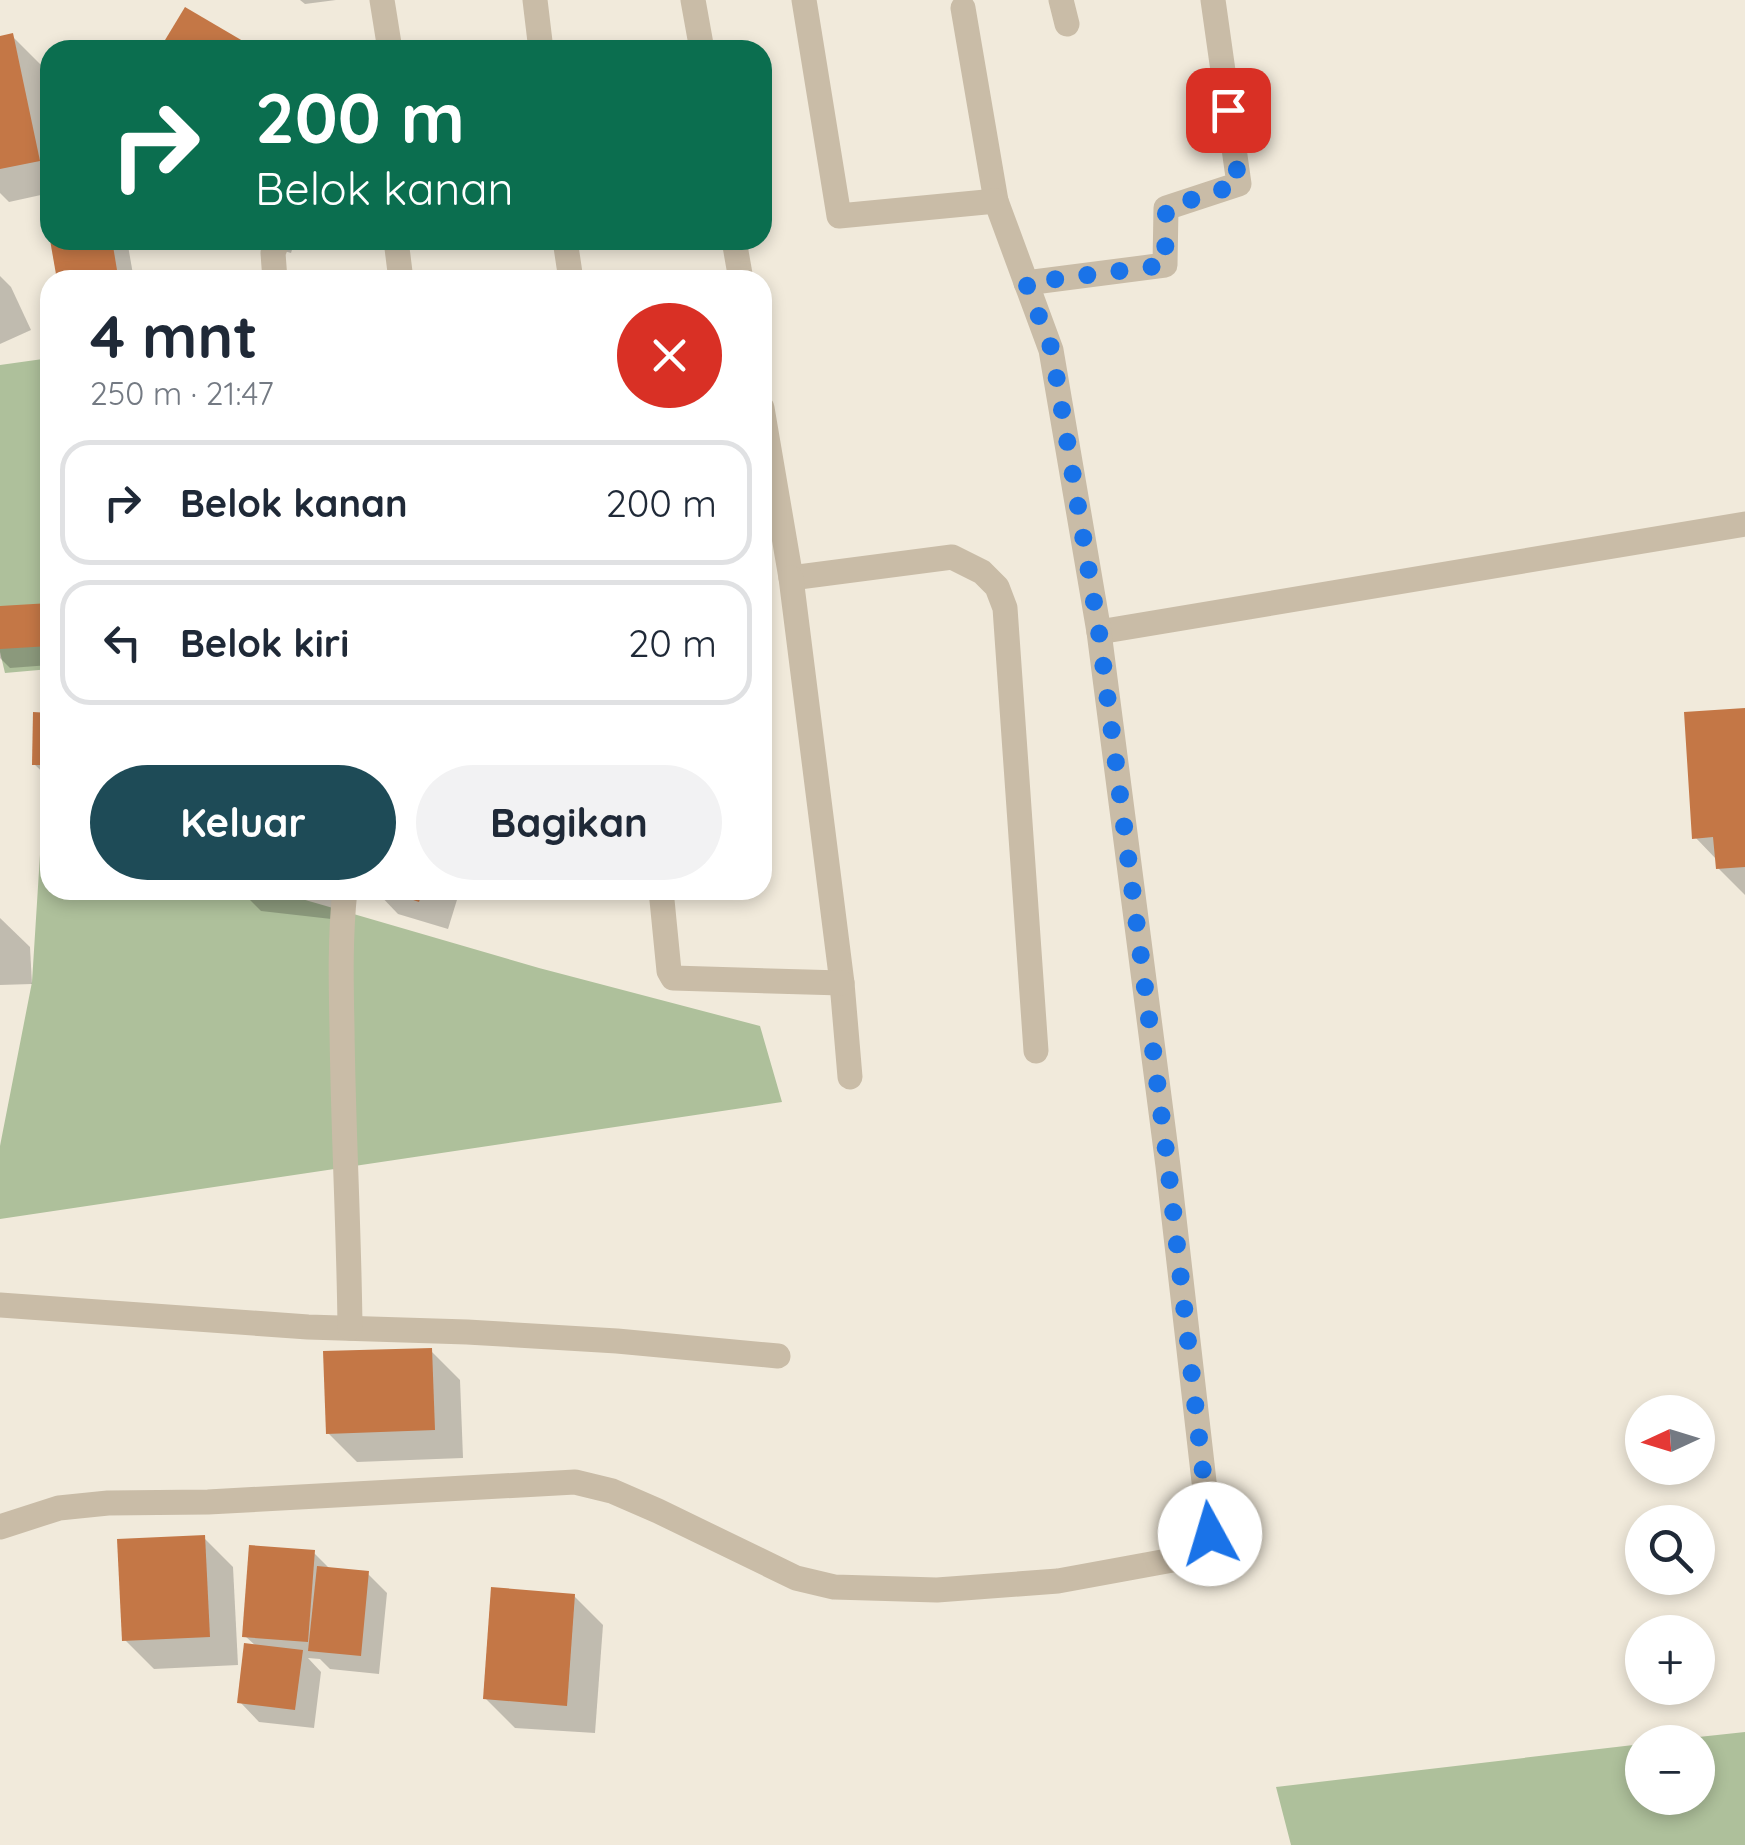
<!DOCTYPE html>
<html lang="id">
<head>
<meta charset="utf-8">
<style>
	body { margin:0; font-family:Quicksand,sans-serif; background:#f2f2f3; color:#1f2937; height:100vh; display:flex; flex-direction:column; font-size:38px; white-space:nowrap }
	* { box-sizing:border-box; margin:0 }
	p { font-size:32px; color:#747a83 }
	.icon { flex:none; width:55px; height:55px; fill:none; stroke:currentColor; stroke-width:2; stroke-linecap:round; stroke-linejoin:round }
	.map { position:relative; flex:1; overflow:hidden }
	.details { position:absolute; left:40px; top:270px; width:732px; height:630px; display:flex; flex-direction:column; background:#fff; border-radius:30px; box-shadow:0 5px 15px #0003 }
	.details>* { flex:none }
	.banner { position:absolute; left:40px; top:40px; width:732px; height:210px; border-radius:30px; box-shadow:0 5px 15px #0003; background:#0b6e4f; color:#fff; overflow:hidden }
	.needle { width:65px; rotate:266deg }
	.controls { position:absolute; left:1625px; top:1395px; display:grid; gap:20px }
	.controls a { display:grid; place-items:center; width:90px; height:90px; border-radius:50%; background:#fff; box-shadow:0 5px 15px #0003; font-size:50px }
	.pin { position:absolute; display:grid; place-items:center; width:85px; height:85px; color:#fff; margin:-42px; border-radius:20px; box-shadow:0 5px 15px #0006 }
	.me { position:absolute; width:110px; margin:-55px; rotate:354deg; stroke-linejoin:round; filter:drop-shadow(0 0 8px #0008) }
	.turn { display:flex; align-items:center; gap:35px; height:210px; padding:0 50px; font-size:45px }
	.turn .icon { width:130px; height:130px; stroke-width:2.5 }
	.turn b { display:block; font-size:70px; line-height:85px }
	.round { display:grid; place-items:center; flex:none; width:105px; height:105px; border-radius:52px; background:#f2f2f3 }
	.overview { display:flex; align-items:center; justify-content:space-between; height:170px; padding:0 50px }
	h1 { font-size:60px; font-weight:700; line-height:75px }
	.action { display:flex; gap:20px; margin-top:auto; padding:20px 50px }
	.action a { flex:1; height:115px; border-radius:60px; background:#1e4b57; color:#fff; font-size:40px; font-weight:700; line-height:115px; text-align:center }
	.action a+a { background:#f2f2f3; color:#1f2937 }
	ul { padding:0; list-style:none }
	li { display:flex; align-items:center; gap:30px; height:125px; margin:0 20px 15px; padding:0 30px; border:5px solid #e0e1e3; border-radius:30px }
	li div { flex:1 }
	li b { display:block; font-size:38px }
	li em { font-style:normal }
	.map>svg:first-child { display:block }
	.green { fill:#aec09b }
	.shadow { fill:#0003 }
	.building { fill:#c47746 }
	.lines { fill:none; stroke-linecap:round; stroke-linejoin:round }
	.service { stroke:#c9bca7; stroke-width:25 }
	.minor { stroke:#c9bca7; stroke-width:25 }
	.route { stroke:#1a73e8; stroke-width:18; stroke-dasharray:0 32.4 }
</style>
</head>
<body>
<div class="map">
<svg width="1745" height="1845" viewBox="0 0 1745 1845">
	<rect width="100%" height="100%" fill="#f1eadb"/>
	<!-- green -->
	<g class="green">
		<polygon points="50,358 50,669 5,673 0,652 0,365"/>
		<polygon points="42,823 50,826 50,890 271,890 539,968 760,1026 782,1102 0,1219 0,1146 32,982"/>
		<polygon points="1745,1732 1745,1845 1291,1845 1276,1787 1642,1744 1642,1798 1698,1798 1698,1742 1652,1742"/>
	</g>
	<!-- shadow -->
	<g class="shadow">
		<polygon points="300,0 336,0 305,4"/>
		<polygon points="12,36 41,65 50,108 50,193 9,202 0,193 0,39"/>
		<polygon points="52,240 127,240 134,280 60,280"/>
		<polygon points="245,240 295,240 291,253"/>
		<polygon points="0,276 11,287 31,330 0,344"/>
		<polygon points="50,606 50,665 10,668 0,658 0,609"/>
		<polygon points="1745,710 1745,895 1718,868 1717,860 1695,837"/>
		<polygon points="50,715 50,779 34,764"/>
		<polygon points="240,890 352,890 349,921 261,911"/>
		<polygon points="375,890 460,890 448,929 398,914"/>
		<polygon points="469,890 502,890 499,900"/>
		<polygon points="0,918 30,947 32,984 0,985"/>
		<polygon points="431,1351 460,1380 463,1458 357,1462 328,1433"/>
		<polygon points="204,1538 233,1567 238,1665 154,1669 125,1640"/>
		<polygon points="314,1553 331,1570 368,1574 387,1593 379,1674 330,1669 320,1659 308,1658 321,1672 314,1728 259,1722 240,1702 257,1647 245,1636"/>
		<polygon points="574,1596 603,1625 595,1733 515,1728 486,1699"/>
	</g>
	<!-- building -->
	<g class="building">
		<polygon points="185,7 248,44 245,50 159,50"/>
		<polygon points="13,33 40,161 0,169 0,36"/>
		<polygon points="384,43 384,50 310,50 310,47"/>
		<polygon points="50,240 112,240 117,270 57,280"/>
		<polygon points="217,270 218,280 169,280 169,278"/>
		<polygon points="50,603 50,646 0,649 0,606"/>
		<polygon points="1745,708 1745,867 1716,869 1713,837 1692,839 1684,712"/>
		<polygon points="33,712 50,713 50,765 32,765"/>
		<polygon points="384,890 423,890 419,902"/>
		<polygon points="432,1348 435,1430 326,1434 323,1351"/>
		<polygon points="205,1535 210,1637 122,1641 117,1539"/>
		<polygon points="249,1545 315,1550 308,1642 242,1637"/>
		<polygon points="317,1566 369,1571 361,1656 308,1651"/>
		<polygon points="491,1587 575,1594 567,1706 483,1699"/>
		<polygon points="244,1643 303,1650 295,1710 237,1703"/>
	</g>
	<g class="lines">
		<!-- service -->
		<polyline class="service" points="0,1305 308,1327 467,1332 617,1341 778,1356"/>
		<!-- minor -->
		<g class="minor">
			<polyline points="382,0 390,50"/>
			<polyline points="535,0 541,50"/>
			<polyline points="693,0 702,50"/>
			<polyline points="1061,0 1067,24"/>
			<polyline points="963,8 996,201"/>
			<polyline points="396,240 401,280"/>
			<polyline points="565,240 571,280"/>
			<polyline points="734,240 741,280"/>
			<polyline points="275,280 273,253 278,240"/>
			<polyline points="1026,283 1165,265 1166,208 1239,184 1213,0"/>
			<polyline points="762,408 791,578 952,557 982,572 997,587 1005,608 1036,1051"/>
			<polyline points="791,578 842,983 850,1077"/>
			<polyline points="1099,632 1745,524"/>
			<path d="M345,890C340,936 341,982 342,1028C343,1128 349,1228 350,1328"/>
			<polyline points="661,890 669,971 673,978 842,983"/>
			<polyline points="0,1527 59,1508 108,1503 208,1502 575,1482 612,1491 658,1511 796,1578 834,1587 937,1590 1058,1581 1200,1555 1207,1547 1210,1534 1168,1166 1099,632 1051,350 996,201 839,216 804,0"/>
		</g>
	</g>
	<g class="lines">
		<!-- route -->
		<polyline class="route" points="1210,1534 1168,1166 1099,632 1052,350 1026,283 1165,265 1166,208 1239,184 1228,110"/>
	</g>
</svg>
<div class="controls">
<a><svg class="needle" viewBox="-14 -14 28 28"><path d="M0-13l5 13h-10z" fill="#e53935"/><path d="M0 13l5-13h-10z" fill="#747a83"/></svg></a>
<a><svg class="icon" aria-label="search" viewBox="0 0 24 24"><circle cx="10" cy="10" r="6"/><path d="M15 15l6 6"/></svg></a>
<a>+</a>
<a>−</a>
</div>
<div class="pin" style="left:1228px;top:110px;background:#d93025"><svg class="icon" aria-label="arrive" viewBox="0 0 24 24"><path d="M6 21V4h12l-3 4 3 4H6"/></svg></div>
<svg class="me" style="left:1210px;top:1534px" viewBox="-20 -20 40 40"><circle r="19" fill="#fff"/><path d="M0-13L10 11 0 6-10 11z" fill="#1a73e8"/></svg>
<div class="banner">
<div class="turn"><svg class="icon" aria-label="right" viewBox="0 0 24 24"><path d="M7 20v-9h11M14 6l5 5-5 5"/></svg><div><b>200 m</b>Belok kanan</div></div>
</div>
<section class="details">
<div class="overview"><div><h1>4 mnt</h1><p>250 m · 21:47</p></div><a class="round" style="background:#d93025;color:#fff"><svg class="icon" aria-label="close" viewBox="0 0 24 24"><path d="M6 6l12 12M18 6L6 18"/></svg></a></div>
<ul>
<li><svg class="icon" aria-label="right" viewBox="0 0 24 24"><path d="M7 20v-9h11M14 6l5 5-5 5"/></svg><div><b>Belok kanan</b></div><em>200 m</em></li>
<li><svg class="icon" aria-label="left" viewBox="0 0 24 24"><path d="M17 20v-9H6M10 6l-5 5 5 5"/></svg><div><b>Belok kiri</b></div><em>20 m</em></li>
</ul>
<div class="action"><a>Keluar</a><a>Bagikan</a></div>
</section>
</div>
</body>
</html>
